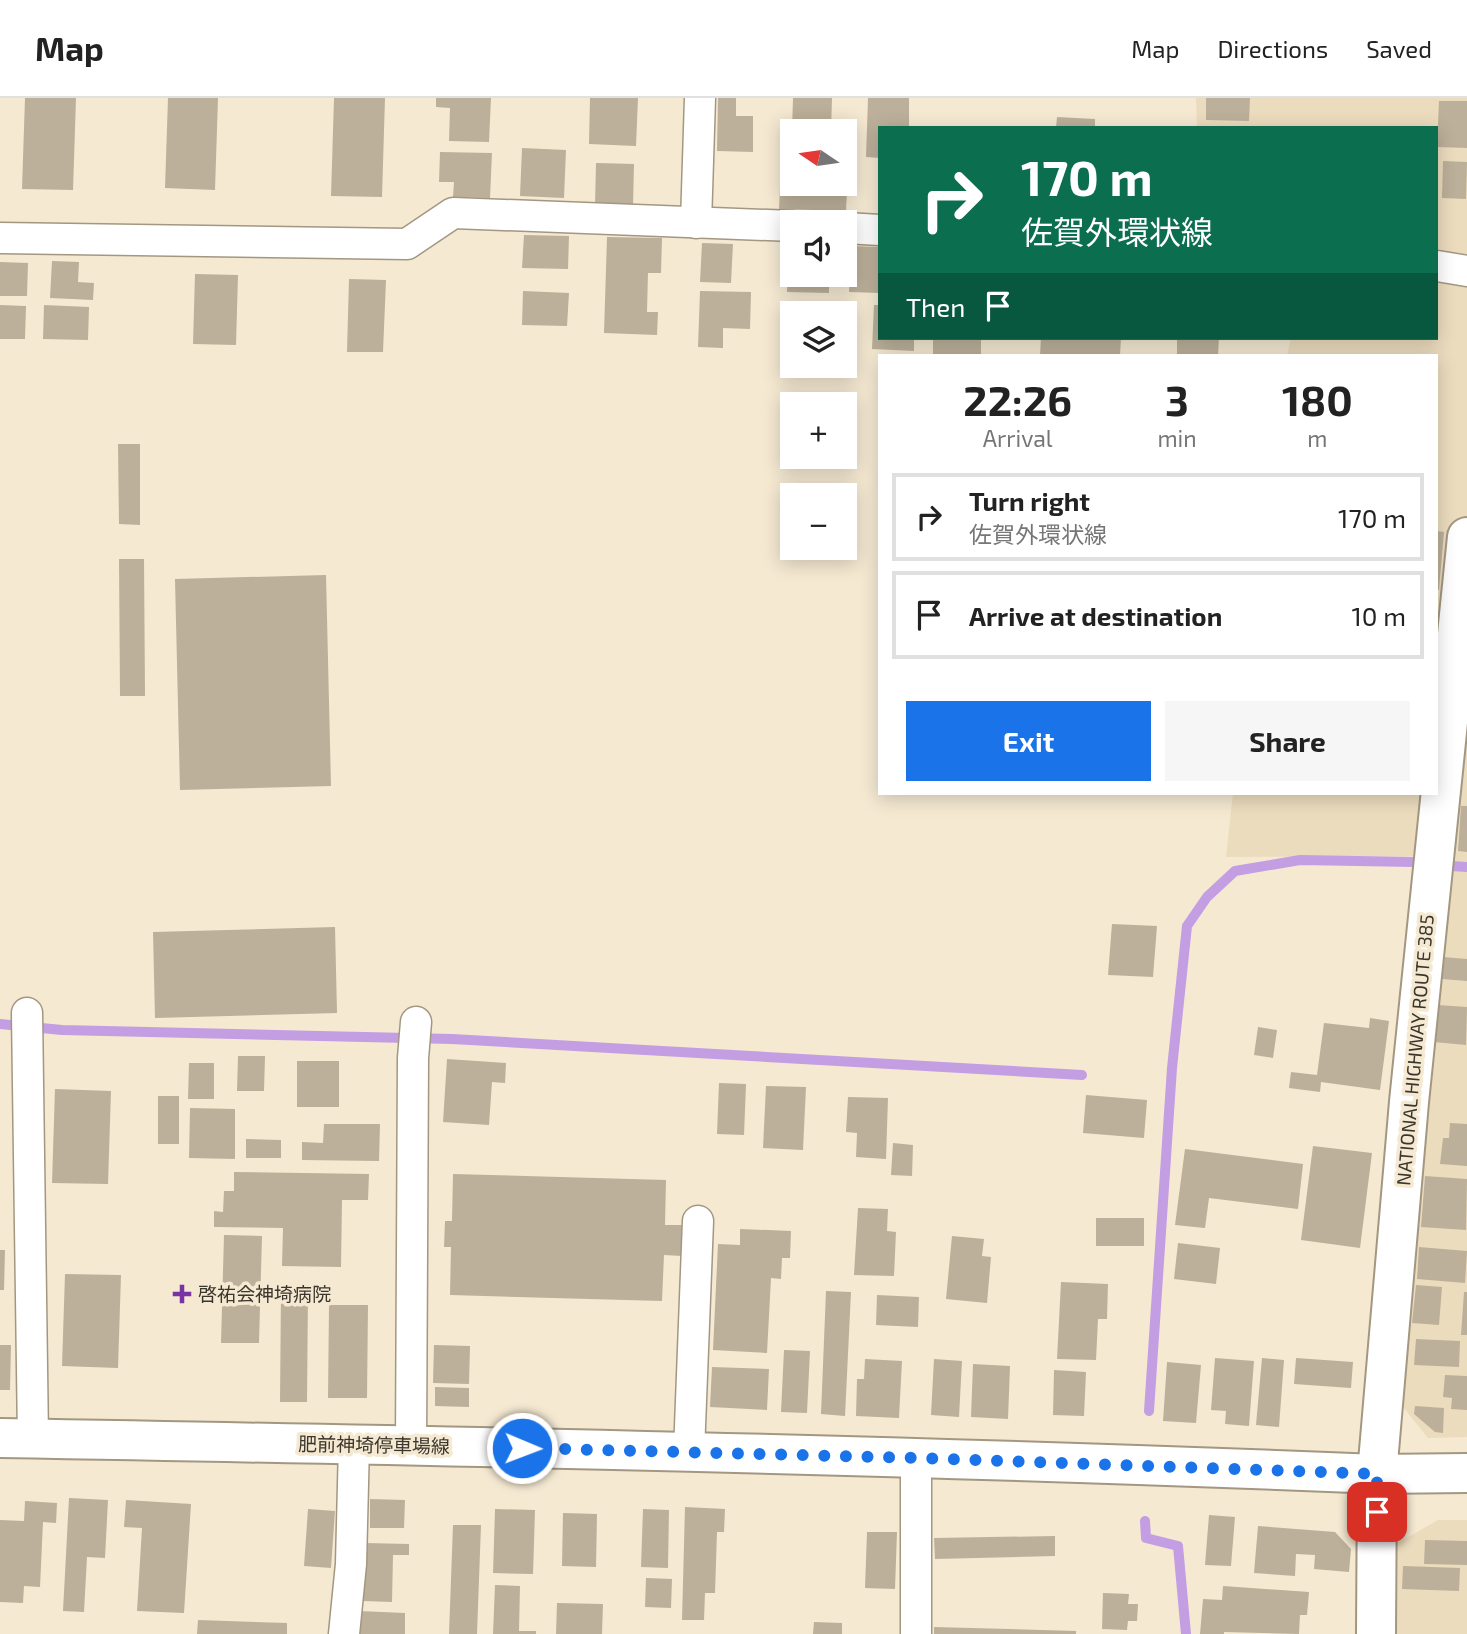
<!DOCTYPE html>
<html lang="en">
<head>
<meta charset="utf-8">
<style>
	body { margin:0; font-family:"Exo 2","Noto Sans JP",sans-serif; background:#f6f6f6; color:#222; height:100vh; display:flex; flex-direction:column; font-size:26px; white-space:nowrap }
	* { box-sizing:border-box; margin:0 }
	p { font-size:23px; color:#767676 }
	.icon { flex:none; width:38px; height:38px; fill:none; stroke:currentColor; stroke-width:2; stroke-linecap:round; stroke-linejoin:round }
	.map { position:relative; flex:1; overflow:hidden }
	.details { position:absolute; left:878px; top:256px; width:560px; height:441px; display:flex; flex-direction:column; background:#fff; border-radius:0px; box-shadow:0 4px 18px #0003 }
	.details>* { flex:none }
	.top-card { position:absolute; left:878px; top:28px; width:560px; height:214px; border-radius:0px; box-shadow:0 4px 18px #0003; background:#0b6e4f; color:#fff; overflow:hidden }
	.needle { width:46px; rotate:283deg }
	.controls { position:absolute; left:780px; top:21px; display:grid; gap:14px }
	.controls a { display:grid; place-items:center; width:77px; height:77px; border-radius:0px; background:#fff; box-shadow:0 4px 18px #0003; font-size:35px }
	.pin { position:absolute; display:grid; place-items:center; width:60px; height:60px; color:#fff; margin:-30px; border-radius:14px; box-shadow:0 4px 10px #0006 }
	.me { position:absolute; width:77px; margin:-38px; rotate:91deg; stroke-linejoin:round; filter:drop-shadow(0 0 5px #0008) }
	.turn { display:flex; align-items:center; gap:24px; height:147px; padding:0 28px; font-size:32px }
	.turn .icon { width:91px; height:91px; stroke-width:2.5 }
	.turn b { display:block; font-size:49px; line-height:60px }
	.then { display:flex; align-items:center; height:66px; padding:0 28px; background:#0003; gap:14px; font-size:26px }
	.eta { display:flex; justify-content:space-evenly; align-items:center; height:119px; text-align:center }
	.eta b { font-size:42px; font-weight:700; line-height:49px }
	.button { display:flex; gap:14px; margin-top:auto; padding:14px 28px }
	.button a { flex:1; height:80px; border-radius:0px; background:#1a73e8; color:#fff; font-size:28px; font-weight:700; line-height:80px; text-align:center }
	.button a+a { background:#f6f6f6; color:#222 }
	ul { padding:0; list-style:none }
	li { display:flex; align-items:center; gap:21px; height:88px; margin:0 14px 10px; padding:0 14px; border:4px solid #e0e0e0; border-radius:0px }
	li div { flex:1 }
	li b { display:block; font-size:26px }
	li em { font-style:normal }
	header { display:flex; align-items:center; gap:42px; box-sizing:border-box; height:98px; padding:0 35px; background:#fff; border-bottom:2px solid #e0e0e0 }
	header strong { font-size:33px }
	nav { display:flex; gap:38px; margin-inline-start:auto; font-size:24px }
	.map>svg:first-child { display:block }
	.built { fill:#ecdcbe }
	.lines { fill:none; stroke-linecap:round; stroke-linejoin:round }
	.stream { stroke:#c39ee2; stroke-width:10 }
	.building { fill:#bcb09a }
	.minor-casing { stroke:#a39782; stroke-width:33 }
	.secondary-casing { stroke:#a39782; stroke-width:42 }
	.primary-casing { stroke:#a39782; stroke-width:42 }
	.trunk-casing { stroke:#a39782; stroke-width:42 }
	.minor { stroke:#fff; stroke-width:30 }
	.secondary { stroke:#fff; stroke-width:38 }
	.primary { stroke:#fff; stroke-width:38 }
	.trunk { stroke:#fff; stroke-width:38 }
	.route { stroke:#1a73e8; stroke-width:12; stroke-dasharray:0 21.6 }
	.poi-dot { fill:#7933a6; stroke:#f5e9d2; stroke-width:2.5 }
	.labels { text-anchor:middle; stroke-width:7; stroke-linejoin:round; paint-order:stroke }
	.street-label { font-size:19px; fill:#3b362d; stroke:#f5e9d2 }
	.poi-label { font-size:19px; fill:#3b362d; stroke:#f5e9d2; text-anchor:start }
</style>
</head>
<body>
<header>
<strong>Map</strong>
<nav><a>Map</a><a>Directions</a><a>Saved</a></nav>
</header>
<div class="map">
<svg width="1467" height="1536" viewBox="0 0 1467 1536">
	<rect width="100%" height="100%" fill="#f5e9d2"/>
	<!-- built -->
	<g class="built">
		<polygon points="1196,0 1467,0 1467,1339 1428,1340 1403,1309 1424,1003 1448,758 1226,759 1233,695 1437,695 1437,257 1287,257 1291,240 1437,240 1437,30 1197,30"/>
		<polygon points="1438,1422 1467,1422 1467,1536 1390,1536 1391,1449"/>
	</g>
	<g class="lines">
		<!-- stream -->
		<g class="stream">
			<polyline points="1451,768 1467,769"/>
			<polyline points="0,926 62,932 452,941 1082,977"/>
			<polyline points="1149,1313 1172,970 1187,828 1207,799 1235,773 1300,762 1414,764"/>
			<polyline points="1145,1423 1146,1440 1178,1448 1186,1536"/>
		</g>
	</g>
	<!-- building -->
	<g class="building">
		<polygon points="25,0 76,0 73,92 22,91"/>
		<polygon points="168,0 218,0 215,92 165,90"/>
		<polygon points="334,0 385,0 382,99 331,98"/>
		<polygon points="436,0 491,0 489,44 449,43 450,10 436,9"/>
		<polygon points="590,0 638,0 636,48 589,46"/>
		<polygon points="718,0 736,0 736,18 753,18 753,54 717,53"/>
		<polygon points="793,0 832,0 831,33 792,33"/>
		<polygon points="868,0 909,0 909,30 880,30 880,60 866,59"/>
		<polygon points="1206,0 1250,0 1249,23 1206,22"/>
		<polygon points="1439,3 1467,3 1467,50 1437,49"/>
		<polygon points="1057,19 1095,21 1095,30 1056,30"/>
		<polygon points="522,50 566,52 564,100 520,98"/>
		<polygon points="440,54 492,55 490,100 453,99 454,84 439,84"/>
		<polygon points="1443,63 1467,64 1466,101 1442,100"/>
		<polygon points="596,65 634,66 633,108 595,107"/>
		<polygon points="781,69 793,70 793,86 845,86 845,71 848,71 846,113 779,111"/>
		<polygon points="524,137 569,138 568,171 522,170"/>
		<polygon points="607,139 662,140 661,175 648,175 647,214 658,214 657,237 604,235"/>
		<polygon points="702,145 733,146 731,185 700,184"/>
		<polygon points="788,146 793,146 793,177 829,177 829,195 787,194"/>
		<polygon points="851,148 880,149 880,195 849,194"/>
		<polygon points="52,163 79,164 78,184 94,185 93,202 50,200"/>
		<polygon points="0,164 28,165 27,198 0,198"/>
		<polygon points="195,176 238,177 236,247 193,246"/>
		<polygon points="349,181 386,182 383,254 347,254"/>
		<polygon points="523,193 569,195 567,228 522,227"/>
		<polygon points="700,193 751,194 750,231 723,230 723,250 698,249"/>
		<polygon points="0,207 26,208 25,241 0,241"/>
		<polygon points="44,207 89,209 88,242 43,241"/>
		<polygon points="874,207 880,207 880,240 914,240 914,253 872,251"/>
		<rect x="933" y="240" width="48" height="17"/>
		<polygon points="1041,240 1121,240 1120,257 1040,257"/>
		<polygon points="1177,240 1219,240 1218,257 1177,257"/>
		<polygon points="118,346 140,346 140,427 119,426"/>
		<polygon points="1437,433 1444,434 1439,492 1437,491"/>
		<polygon points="119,461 144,461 145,598 120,598"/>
		<polygon points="326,477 331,688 180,692 175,481"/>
		<polygon points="1461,708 1467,708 1467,754 1458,753"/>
		<polygon points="1112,826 1157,828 1153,879 1108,877"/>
		<polygon points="335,829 337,915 155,920 153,834"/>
		<polygon points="1443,859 1467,861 1467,883 1442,881"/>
		<polygon points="1438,907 1467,909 1466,947 1434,944"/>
		<polygon points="1370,920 1389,923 1380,992 1321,984 1320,994 1289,990 1291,974 1317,977 1324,925 1369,930"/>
		<polygon points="1258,929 1277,932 1273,960 1254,957"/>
		<polygon points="238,958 265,958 264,993 237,993"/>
		<polygon points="447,961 506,965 505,985 492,984 489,1027 443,1024"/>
		<rect x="297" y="963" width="42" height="46"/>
		<polygon points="189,965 214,965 214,1001 188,1001"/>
		<polygon points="719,985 746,986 744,1037 717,1036"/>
		<polygon points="766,988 806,989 803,1052 763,1050"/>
		<polygon points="55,991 111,993 108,1086 52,1085"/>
		<polygon points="1086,997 1147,1002 1144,1040 1083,1035"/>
		<rect x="158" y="998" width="21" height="48"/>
		<polygon points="848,999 888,1000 886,1061 856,1059 857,1035 846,1034"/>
		<polygon points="190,1010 235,1011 235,1061 189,1060"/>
		<polygon points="1450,1025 1467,1026 1467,1068 1440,1066 1443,1040 1449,1040"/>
		<polygon points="324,1026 380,1026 379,1063 302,1062 302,1044 323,1045"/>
		<polygon points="246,1041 281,1042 281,1060 246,1060"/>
		<polygon points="893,1045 913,1047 912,1078 891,1077"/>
		<polygon points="1313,1048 1372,1055 1360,1150 1301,1142"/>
		<polygon points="1185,1051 1303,1066 1298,1111 1209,1100 1205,1130 1175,1127"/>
		<polygon points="234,1074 369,1076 368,1102 342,1102 341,1169 282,1168 283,1130 214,1129 214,1113 223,1114 224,1093 234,1093"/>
		<polygon points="453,1076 666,1082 665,1127 683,1127 682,1158 664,1157 662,1203 450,1197 451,1149 444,1149 445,1123 452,1123"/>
		<polygon points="1425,1078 1467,1081 1466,1132 1421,1129"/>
		<polygon points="858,1110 888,1111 887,1133 896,1134 894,1178 854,1177"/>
		<rect x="1096" y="1120" width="48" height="28"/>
		<polygon points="740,1131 791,1133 790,1160 782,1160 781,1181 771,1180 767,1255 713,1252 718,1146 740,1147"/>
		<polygon points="224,1137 262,1138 259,1245 221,1245"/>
		<polygon points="952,1138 984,1141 982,1158 991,1159 987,1205 946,1201"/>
		<polygon points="1178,1145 1220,1150 1216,1186 1174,1181"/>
		<polygon points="1419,1149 1467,1153 1465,1185 1417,1181"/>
		<polygon points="0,1152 5,1152 4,1192 0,1192"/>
		<polygon points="65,1176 121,1177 118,1270 62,1268"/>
		<polygon points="1061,1184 1108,1186 1107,1221 1098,1221 1096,1262 1057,1261"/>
		<polygon points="1416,1187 1442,1189 1439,1227 1412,1225"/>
		<polygon points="281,1193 308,1193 307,1304 280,1304"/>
		<polygon points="826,1193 851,1194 845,1318 821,1316"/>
		<polygon points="1464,1194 1467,1194 1467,1237 1461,1237"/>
		<polygon points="877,1197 919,1199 918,1229 876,1227"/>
		<polygon points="329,1207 368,1207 367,1300 328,1300"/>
		<polygon points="1416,1241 1460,1243 1459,1269 1414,1267"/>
		<polygon points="0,1247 11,1247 10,1292 0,1292"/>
		<polygon points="434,1247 470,1248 469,1286 433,1285"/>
		<polygon points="784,1252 810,1253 807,1315 781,1314"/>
		<polygon points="1215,1260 1254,1263 1249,1328 1225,1326 1226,1313 1211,1312"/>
		<polygon points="1262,1260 1284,1262 1279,1329 1256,1327"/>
		<polygon points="1296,1260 1353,1264 1351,1290 1294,1286"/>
		<polygon points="865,1261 902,1263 899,1320 856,1318 857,1281 864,1281"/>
		<polygon points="934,1261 962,1263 959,1319 931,1317"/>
		<polygon points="1167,1264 1201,1267 1196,1325 1163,1323"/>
		<polygon points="973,1266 1010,1268 1008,1321 971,1319"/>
		<polygon points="712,1269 769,1271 767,1312 710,1309"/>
		<polygon points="1054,1272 1086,1274 1084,1318 1053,1317"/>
		<polygon points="1445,1277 1467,1278 1467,1312 1451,1311 1452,1300 1443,1299"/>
		<polygon points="435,1289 469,1290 469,1309 435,1308"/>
		<polygon points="1415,1308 1444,1310 1443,1335 1435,1334 1414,1316"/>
		<polygon points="69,1400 108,1402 105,1460 87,1459 84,1514 63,1513"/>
		<polygon points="370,1401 405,1402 404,1430 370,1430"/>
		<polygon points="126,1402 191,1406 184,1515 137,1513 142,1430 124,1429"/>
		<polygon points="25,1403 57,1405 56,1425 43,1424 40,1489 24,1488 23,1505 0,1504 0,1422 24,1423"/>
		<polygon points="685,1409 725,1411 724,1434 717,1434 715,1495 705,1495 704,1522 682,1522"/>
		<polygon points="308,1411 335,1413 331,1470 304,1468"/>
		<polygon points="495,1411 535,1412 533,1476 493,1475"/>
		<polygon points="643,1411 669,1412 668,1470 641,1469"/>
		<polygon points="563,1415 597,1416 596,1469 562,1468"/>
		<polygon points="1209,1417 1235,1419 1231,1468 1205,1467"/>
		<polygon points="453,1427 481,1427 477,1536 449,1536"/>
		<polygon points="1258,1428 1335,1434 1351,1451 1349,1474 1314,1471 1315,1457 1296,1456 1295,1478 1254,1475"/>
		<polygon points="867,1434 897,1434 895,1491 865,1490"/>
		<polygon points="1055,1438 1055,1458 935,1461 934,1440"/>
		<polygon points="1425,1442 1467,1443 1467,1467 1424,1466"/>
		<polygon points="365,1445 409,1446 409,1457 393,1457 392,1504 363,1503"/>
		<polygon points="1403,1468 1460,1470 1459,1493 1402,1491"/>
		<polygon points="646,1480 672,1481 671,1510 645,1509"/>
		<polygon points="495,1487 520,1488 519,1533 536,1533 536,1536 493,1536"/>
		<polygon points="1223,1488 1309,1494 1307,1517 1300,1517 1299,1536 1224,1534 1224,1536 1200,1536 1203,1501 1222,1502"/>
		<polygon points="1103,1495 1129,1496 1128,1506 1138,1506 1137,1523 1128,1523 1127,1532 1102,1531"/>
		<polygon points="557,1505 603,1506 602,1536 556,1536"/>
		<polygon points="359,1513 405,1515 405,1536 358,1536"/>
		<polygon points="198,1522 287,1525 287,1536 197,1536"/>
		<polygon points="814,1524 842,1525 842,1536 813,1536"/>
		<polygon points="934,1529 1076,1533 1076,1536 934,1536"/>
	</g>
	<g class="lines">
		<defs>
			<g id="minor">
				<polyline points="696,125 700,0"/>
				<polyline points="845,130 880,132"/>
				<polyline points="0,140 407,146 453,115 793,128"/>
				<polyline points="1437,168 1467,173"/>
				<polyline points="27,915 33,1341"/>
				<polyline points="411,1347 413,960 416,924"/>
				<polyline points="689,1354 698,1123"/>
				<polyline points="916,1360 916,1536"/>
				<polyline points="344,1536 351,1466 354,1346"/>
			</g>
			<path id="secondary" d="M0,1340C459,1348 918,1357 1377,1376"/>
			<polyline id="primary" points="1376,1536 1377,1376"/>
			<polyline id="trunk" points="1467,439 1409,1004 1377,1376 1467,1375"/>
		</defs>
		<!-- minor casing -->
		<use href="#minor" class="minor-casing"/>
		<!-- secondary casing -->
		<use href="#secondary" class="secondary-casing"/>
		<!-- primary casing -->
		<use href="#primary" class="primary-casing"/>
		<!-- trunk casing -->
		<use href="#trunk" class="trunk-casing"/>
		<!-- minor -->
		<use href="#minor" class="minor"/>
		<!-- secondary -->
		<use href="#secondary" class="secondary"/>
		<!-- primary -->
		<use href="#primary" class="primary"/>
		<!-- trunk -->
		<use href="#trunk" class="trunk"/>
	</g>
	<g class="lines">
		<!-- route -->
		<polyline class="route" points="522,1350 916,1360 1377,1376 1377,1414"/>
	</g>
	<!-- markers -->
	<path class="poi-dot" d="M178.5 1185.5h7v7h7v7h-7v7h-7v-7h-7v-7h7z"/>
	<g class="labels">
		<!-- street labels -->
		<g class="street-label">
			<text transform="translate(1415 952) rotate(-85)" y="7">NATIONAL HIGHWAY ROUTE 385</text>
			<text transform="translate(374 1347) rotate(1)" y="7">肥前神埼停車場線</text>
		</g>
		<!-- poi labels -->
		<g class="poi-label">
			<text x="198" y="1203">啓祐会神埼病院</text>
		</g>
	</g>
</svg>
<div class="controls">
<a><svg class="needle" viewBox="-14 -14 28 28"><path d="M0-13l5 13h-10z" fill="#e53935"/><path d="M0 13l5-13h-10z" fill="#767676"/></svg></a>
<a><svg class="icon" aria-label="sound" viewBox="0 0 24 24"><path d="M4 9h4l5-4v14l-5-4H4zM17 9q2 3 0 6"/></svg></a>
<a><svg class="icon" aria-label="layers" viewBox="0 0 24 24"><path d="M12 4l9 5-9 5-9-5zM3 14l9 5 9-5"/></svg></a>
<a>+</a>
<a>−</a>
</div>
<div class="pin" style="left:1377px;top:1414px;background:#d93025"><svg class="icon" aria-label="arrive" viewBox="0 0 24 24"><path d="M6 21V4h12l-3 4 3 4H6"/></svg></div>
<svg class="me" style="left:522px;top:1350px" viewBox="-20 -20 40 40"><circle r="17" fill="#1a73e8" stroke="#fff" stroke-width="3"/><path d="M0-11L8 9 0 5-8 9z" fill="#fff"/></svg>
<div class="top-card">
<div class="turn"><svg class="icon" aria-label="right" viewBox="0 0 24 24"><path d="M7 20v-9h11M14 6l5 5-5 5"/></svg><div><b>170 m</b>佐賀外環状線</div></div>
<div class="then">Then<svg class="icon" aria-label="arrive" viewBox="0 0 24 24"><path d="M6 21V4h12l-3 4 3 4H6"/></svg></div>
</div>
<section class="details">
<div class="eta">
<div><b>22:26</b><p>Arrival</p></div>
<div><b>3</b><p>min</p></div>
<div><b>180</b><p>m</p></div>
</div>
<ul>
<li><svg class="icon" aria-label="right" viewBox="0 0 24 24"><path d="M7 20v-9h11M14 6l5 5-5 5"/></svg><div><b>Turn right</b><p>佐賀外環状線</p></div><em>170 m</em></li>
<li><svg class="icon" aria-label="arrive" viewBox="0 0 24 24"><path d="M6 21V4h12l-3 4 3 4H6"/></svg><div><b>Arrive at destination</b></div><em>10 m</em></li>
</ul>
<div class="button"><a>Exit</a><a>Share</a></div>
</section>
</div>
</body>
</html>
